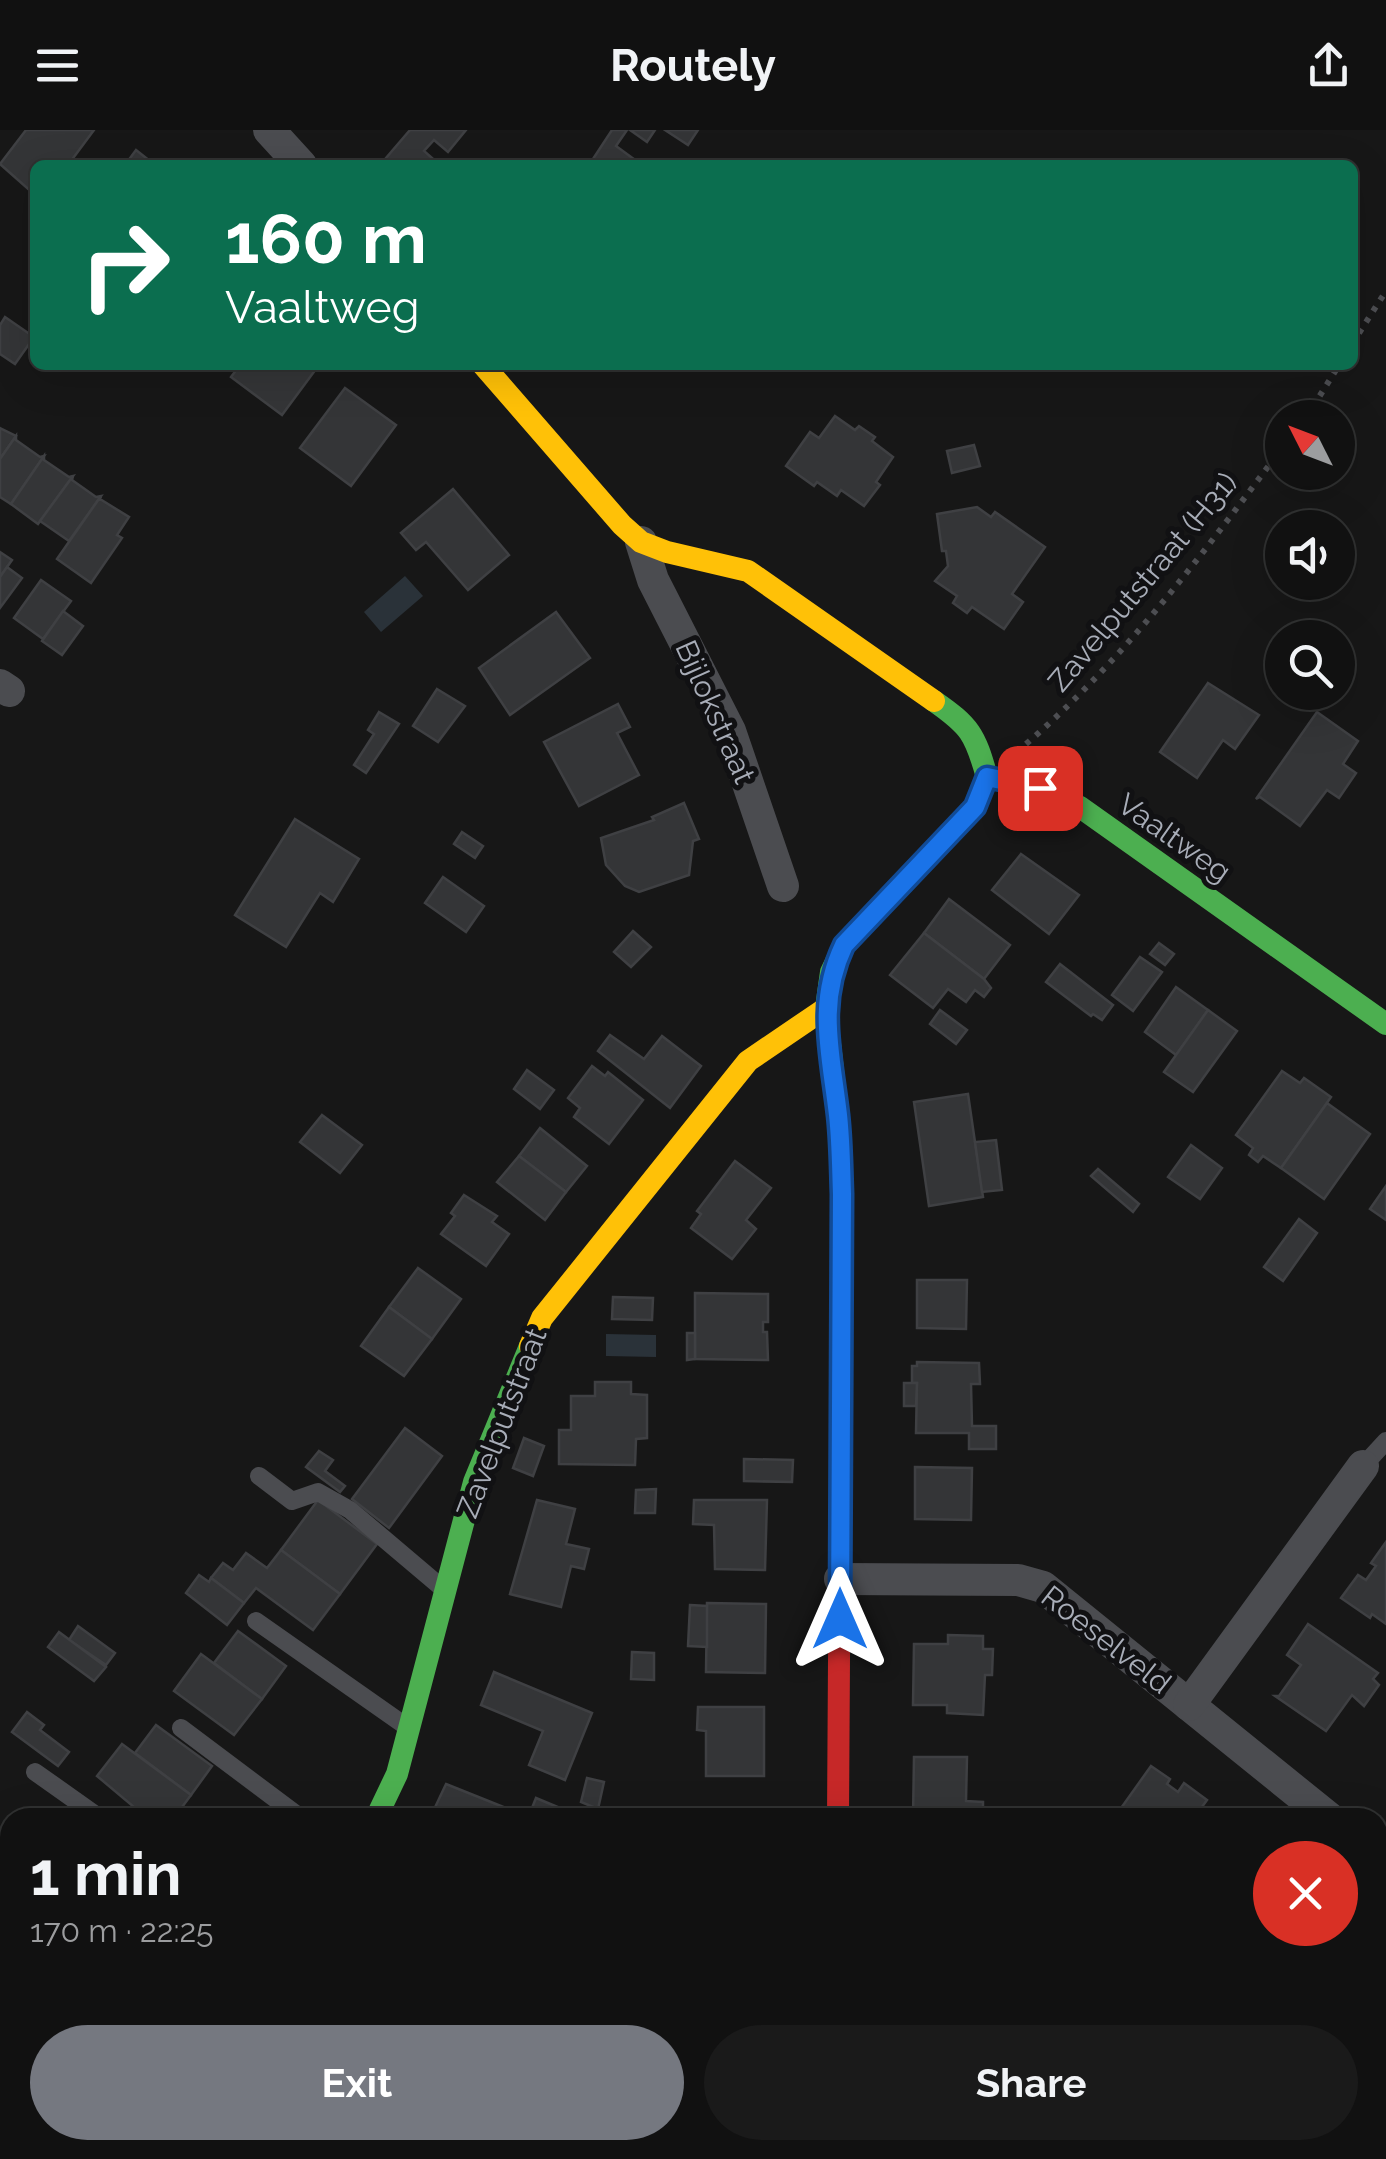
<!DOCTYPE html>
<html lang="en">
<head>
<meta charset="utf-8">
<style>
	body { margin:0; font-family:Raleway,sans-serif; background:#1a1a1a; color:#f1f3f6; height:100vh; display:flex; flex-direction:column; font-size:38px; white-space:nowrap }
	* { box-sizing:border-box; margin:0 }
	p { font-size:32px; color:#9c9d9f }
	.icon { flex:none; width:55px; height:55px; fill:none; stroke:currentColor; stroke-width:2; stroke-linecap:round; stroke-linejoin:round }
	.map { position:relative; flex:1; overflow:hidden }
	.panel { position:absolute; left:0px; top:1678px; width:1388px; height:352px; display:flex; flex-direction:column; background:#111; border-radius:30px 30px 0 0; box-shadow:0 10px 40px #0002,0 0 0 2px #303131 }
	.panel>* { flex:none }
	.guide { position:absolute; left:30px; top:30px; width:1328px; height:210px; border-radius:15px; box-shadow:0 10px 40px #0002,0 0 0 2px #303131; background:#0b6e4f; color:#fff; overflow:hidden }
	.needle { width:65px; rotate:312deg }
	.tools { position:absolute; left:1265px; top:270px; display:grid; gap:20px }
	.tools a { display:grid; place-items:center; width:90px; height:90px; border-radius:50%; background:#111; box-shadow:0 10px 40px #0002,0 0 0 2px #303131; font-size:50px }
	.pin { position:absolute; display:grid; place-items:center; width:85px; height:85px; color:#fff; margin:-42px; border-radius:20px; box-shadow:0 5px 15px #0006 }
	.me { position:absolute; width:110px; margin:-55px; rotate:0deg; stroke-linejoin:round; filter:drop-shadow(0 0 8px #0008) }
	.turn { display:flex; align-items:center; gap:35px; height:210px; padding:0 30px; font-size:45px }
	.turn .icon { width:130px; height:130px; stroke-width:2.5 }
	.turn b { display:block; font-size:70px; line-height:85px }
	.round { display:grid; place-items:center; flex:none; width:105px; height:105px; border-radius:52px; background:#1a1a1a }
	.overview { display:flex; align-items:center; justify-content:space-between; height:170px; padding:0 30px }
	h1 { font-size:60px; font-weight:700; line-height:75px }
	.button { display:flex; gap:20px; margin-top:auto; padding:20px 30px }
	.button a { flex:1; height:115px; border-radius:60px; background:#757880; color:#fff; font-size:40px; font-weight:700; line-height:115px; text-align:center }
	.button a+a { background:#1a1a1a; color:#f1f3f6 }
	header { display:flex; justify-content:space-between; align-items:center; height:130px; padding:0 30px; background:#111; font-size:45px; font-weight:700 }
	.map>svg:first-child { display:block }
	.water { fill:#2a3239 }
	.building { fill:#343537; stroke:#3f4043; stroke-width:2.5 }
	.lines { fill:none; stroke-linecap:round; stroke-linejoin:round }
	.path { stroke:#4d4e52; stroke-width:6; stroke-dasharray:5 8; stroke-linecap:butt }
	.lane { stroke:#4b4c50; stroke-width:18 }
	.street { stroke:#4b4c50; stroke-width:32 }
	.fast { stroke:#4caf50; stroke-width:22 }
	.slow { stroke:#ffc107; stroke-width:22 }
	.jam { stroke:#c62828; stroke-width:22 }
	.route-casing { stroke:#114b97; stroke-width:25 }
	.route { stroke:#1a73e8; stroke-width:18 }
	.labels { text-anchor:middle; stroke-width:10; stroke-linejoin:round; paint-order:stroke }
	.street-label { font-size:30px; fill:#a8adb8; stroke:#111113 }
</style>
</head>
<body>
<header><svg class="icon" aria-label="menu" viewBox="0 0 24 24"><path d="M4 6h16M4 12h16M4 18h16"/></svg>Routely<svg class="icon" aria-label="share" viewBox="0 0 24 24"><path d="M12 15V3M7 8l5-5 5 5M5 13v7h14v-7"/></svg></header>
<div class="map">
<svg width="1386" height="2029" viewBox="0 0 1386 2029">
	<rect width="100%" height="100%" fill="#171717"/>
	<!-- water -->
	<g class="water">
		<polygon points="405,446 423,466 381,502 364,482"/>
		<polygon points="606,1204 656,1205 656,1227 606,1226"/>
	</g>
	<!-- building -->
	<g class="building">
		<polygon points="26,0 94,0 68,35 35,35 35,65 0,34"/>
		<polygon points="410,0 466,0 448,22 434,10 424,21 440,35 380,35"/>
		<polygon points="612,0 627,0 616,16 642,35 589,35"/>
		<polygon points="630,0 655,0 647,12"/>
		<polygon points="665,0 698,0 688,15"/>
		<polygon points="136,20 155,35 125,35"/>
		<polygon points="5,187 34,207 15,234 0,224 0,195"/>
		<polygon points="240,235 319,235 282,285 231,247"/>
		<polygon points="345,258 396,295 351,356 300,318"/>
		<polygon points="835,286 855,300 859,296 875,307 872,311 893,327 876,352 880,355 864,376 841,360 837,366 817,352 814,356 786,336 810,302 819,308"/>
		<polygon points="0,298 16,306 0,329"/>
		<polygon points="16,306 16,310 40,327 44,326 11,374 0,367 0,329"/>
		<polygon points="974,315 980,336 952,343 947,321"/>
		<polygon points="44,326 44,330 69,347 73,346 38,394 11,374"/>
		<polygon points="73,346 72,350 96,367 101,366 69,411 40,391"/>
		<polygon points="453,359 509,425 468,460 426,412 416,420 401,403"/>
		<polygon points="101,366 100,369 129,387 117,405 122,408 91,453 57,429"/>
		<polygon points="977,377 991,387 995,382 1045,417 1012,464 1023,472 1004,499 972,477 967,483 953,473 957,466 935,451 948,436 946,421 942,421 937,384"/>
		<polygon points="0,422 12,430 0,447"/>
		<polygon points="7,437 22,448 0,478 0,447"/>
		<polygon points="41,450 71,471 43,509 14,488"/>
		<polygon points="63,481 83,496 62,525 42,511"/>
		<polygon points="556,482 590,528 510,585 479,538"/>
		<polygon points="1208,553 1259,585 1235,619 1223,610 1197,648 1160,622"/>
		<polygon points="437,559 465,576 438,612 413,596"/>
		<polygon points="618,574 630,597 617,603 639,645 579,676 544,612"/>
		<polygon points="379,582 399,594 366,643 354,635 374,604 368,600"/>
		<polygon points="1317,582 1358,611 1343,634 1356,643 1339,668 1327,660 1300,696 1260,667 1256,669"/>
		<polygon points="684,673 699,709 693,711 689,745 639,762 625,756 606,735 601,708 654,690 652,687"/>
		<polygon points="295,689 359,729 333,772 320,763 286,817 235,785"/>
		<polygon points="462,702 483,716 475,728 454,714"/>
		<polygon points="1021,724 1079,765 1049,804 992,760"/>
		<polygon points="443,747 484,776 466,802 425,773"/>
		<polygon points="949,769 1010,815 984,849 924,803"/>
		<polygon points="633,801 651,817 631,837 614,822"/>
		<polygon points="924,803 984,849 991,858 984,867 975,860 966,872 948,859 933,878 890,845"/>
		<polygon points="1159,813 1174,824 1165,835 1150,824"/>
		<polygon points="1140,827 1162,842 1133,881 1112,865"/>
		<polygon points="1060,834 1113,875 1102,890 1093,884 1091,886 1046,852"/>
		<polygon points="1176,857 1208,880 1176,925 1145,902"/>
		<polygon points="940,880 967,900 956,914 930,894"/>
		<polygon points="1208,880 1237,901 1193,962 1164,942"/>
		<polygon points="610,905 644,929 662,906 701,936 670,978 598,921"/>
		<polygon points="592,936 605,946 608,942 643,970 609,1014 574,987 580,978 568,968"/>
		<polygon points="527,940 554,960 540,979 514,959"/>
		<polygon points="1282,941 1300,953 1304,948 1331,967 1281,1038 1263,1026 1258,1032 1249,1025 1253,1018 1236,1005"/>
		<polygon points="968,964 983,1067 929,1076 914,972"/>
		<polygon points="1327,973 1370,1004 1324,1069 1281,1038"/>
		<polygon points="322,985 362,1015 340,1043 300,1012"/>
		<polygon points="540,998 587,1036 566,1062 519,1026"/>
		<polygon points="996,1010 1002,1060 982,1062 975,1012"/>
		<polygon points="1191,1015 1222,1038 1200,1069 1168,1047"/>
		<polygon points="519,1026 566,1062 545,1090 497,1052"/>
		<polygon points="735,1031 771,1058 746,1090 756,1099 732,1129 691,1098 701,1084 697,1081"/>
		<polygon points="1098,1039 1139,1074 1133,1082 1091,1046"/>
		<polygon points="1386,1056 1386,1090 1370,1079"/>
		<polygon points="464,1065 497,1086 492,1092 509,1104 486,1136 441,1104 455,1086 451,1083"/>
		<polygon points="1299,1089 1317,1103 1283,1151 1264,1137"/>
		<polygon points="418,1138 461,1169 432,1209 389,1177"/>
		<polygon points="917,1150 967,1150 966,1199 917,1198"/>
		<polygon points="695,1163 768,1164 768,1192 763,1192 763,1202 767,1202 768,1230 695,1229"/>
		<polygon points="613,1167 653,1168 652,1190 612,1189"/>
		<polygon points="389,1177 432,1209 404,1246 361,1216"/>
		<polygon points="687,1203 695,1203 695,1229 687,1230"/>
		<polygon points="917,1232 979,1233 980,1254 971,1254 972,1296 996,1296 996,1319 969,1319 969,1303 916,1303 917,1253 912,1253 912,1236 917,1236"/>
		<polygon points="595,1252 631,1252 631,1264 647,1265 647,1308 636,1309 635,1335 559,1334 559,1300 571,1300 571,1266 595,1266"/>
		<polygon points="904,1253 917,1253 916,1276 904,1276"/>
		<polygon points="405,1298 442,1326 389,1398 352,1369"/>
		<polygon points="524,1308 544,1316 533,1346 513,1338"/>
		<polygon points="319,1321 333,1330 325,1341 345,1356 340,1362 306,1337"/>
		<polygon points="744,1329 793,1330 792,1352 744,1351"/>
		<polygon points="915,1337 972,1338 971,1390 915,1389"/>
		<polygon points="656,1359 655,1383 635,1383 636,1360"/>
		<polygon points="318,1370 377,1414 340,1464 281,1420"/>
		<polygon points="537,1370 575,1379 566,1414 589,1419 584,1439 571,1436 561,1477 510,1464"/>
		<polygon points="694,1370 767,1370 765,1440 715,1439 714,1395 693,1394"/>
		<polygon points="1386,1412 1386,1494 1372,1484 1370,1488 1341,1468 1358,1445 1366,1450 1376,1436 1371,1433"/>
		<polygon points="281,1420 340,1464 313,1500 256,1458 244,1473 211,1448 223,1433 233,1440 246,1423 267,1438"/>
		<polygon points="199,1445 209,1452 211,1448 244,1473 227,1495 186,1463"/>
		<polygon points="707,1473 766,1474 765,1543 706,1542"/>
		<polygon points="690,1475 707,1476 707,1517 688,1516"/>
		<polygon points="1308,1494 1378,1543 1373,1549 1379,1555 1364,1576 1352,1565 1326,1601 1275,1566 1279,1566 1301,1535 1287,1525"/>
		<polygon points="78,1496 115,1523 106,1535 69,1510"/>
		<polygon points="238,1501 286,1536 262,1569 214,1533"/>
		<polygon points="59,1502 106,1537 94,1551 48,1517"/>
		<polygon points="948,1505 983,1506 983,1519 993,1519 992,1545 985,1545 983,1585 947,1583 947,1575 913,1575 914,1514 948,1514"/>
		<polygon points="632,1522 654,1523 654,1550 631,1549"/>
		<polygon points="201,1524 262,1569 234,1605 174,1561"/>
		<polygon points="494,1542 592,1583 565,1650 529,1635 543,1601 481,1575"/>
		<polygon points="698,1577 764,1577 764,1646 706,1646 706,1601 697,1600"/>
		<polygon points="27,1582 44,1595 40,1600 69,1622 58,1636 12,1602"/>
		<polygon points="156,1595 212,1636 191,1665 135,1623"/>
		<polygon points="122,1614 191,1665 174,1688 147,1688 97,1646"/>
		<polygon points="914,1627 967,1627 966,1671 983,1672 983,1688 913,1688"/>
		<polygon points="1151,1636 1170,1649 1167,1654 1178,1662 1184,1653 1207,1670 1194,1688 1114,1688"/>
		<polygon points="587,1648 604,1652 598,1679 581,1672"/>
		<polygon points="446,1654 506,1678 502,1688 430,1688"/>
		<polygon points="536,1668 584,1688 528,1688"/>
		<polygon points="704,1680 764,1681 763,1688 704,1688"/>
		<polygon points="10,1755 10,1833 5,1838 0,1834 0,1768"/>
		<polygon points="1386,1843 1386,1910 1378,1903 1378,1854"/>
		<polygon points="0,1869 10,1876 10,1910 7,1915 0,1911"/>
		<polygon points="304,2020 345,2020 343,2029"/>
		<polygon points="387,2020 427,2020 425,2029 385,2029"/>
		<polygon points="427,2020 511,2020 511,2021 509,2029 425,2029"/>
	</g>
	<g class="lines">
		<!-- path -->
		<g class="path">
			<polyline points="1352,214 1386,161"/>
			<polyline points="1306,288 1339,235"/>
			<path d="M1026,614C1125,529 1204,422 1282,318"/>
		</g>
		<!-- lane -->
		<g class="lane">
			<polyline points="1363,1336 1386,1311"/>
			<polyline points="259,1346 292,1371 318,1362 350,1380 441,1457"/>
			<polyline points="256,1491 407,1597"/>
			<polyline points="181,1598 301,1688"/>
			<polyline points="35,1642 100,1688"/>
		</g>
		<!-- street -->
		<g class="street">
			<polyline points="269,0 301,35"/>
			<polyline points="641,412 653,450 730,601 783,756"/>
			<polyline points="0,555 9,561"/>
			<polyline points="840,1449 1018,1450 1043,1457 1329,1688"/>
			<polyline points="1189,1575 1363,1336"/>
			<polyline points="1378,1726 1386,1733"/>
			<polyline points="213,2029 217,2020"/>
			<polyline points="833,2029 833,2020"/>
		</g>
		<!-- fast -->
		<g class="fast">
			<path d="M934,571C970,596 975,604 987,647L1040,658L1080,677L1386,894"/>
			<polyline points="842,1056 840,1002 826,878 831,842 844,815 975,677 987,647"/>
			<polyline points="376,1688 397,1644 474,1352 530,1216"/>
		</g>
		<!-- slow -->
		<g class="slow">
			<polyline points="483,235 622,395 641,412 667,422 748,441 934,571"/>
			<polyline points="530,1216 542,1188 748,931 826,878"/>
		</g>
		<!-- jam -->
		<polyline class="jam" points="838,1688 842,1056"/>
	</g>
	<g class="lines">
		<defs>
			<path id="route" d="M840,1489L842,1064C841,1038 841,1012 838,985C831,923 816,874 844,815L975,677L987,647L1040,658"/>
		</defs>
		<!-- route casing -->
		<use href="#route" class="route-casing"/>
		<!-- route -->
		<use href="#route" class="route"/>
	</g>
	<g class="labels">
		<!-- street labels -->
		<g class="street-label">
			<text transform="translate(1143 452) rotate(-50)" y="10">Zavelputstraat (H31)</text>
			<text transform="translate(715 582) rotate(66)" y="10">Bijlokstraat</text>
			<text transform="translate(1174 708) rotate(35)" y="10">Vaaltweg</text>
			<text transform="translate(502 1293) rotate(-69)" y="10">Zavelputstraat</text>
			<text transform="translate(1106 1510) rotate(38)" y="10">Roeselveld</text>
		</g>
	</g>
</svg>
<div class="tools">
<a><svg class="needle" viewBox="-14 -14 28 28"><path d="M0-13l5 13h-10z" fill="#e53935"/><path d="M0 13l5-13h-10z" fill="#9c9d9f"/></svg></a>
<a><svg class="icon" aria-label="sound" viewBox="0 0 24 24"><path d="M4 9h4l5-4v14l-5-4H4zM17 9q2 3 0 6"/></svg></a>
<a><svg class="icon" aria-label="search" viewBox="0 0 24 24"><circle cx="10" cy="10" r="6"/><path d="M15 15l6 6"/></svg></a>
</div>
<div class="pin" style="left:1040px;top:658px;background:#d93025"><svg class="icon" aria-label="arrive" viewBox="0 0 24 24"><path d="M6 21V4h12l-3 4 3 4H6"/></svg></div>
<svg class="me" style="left:840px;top:1489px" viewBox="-20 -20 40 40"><path d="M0-17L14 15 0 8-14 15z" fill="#1a73e8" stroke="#fff" stroke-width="4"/></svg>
<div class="guide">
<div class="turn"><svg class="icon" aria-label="right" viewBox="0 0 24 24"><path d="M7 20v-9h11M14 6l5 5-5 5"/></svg><div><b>160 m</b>Vaaltweg</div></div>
</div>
<section class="panel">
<div class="overview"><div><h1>1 min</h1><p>170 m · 22:25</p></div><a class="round" style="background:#d93025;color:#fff"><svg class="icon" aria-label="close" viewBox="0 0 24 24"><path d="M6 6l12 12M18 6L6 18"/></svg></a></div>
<div class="button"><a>Exit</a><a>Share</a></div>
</section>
</div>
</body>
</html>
